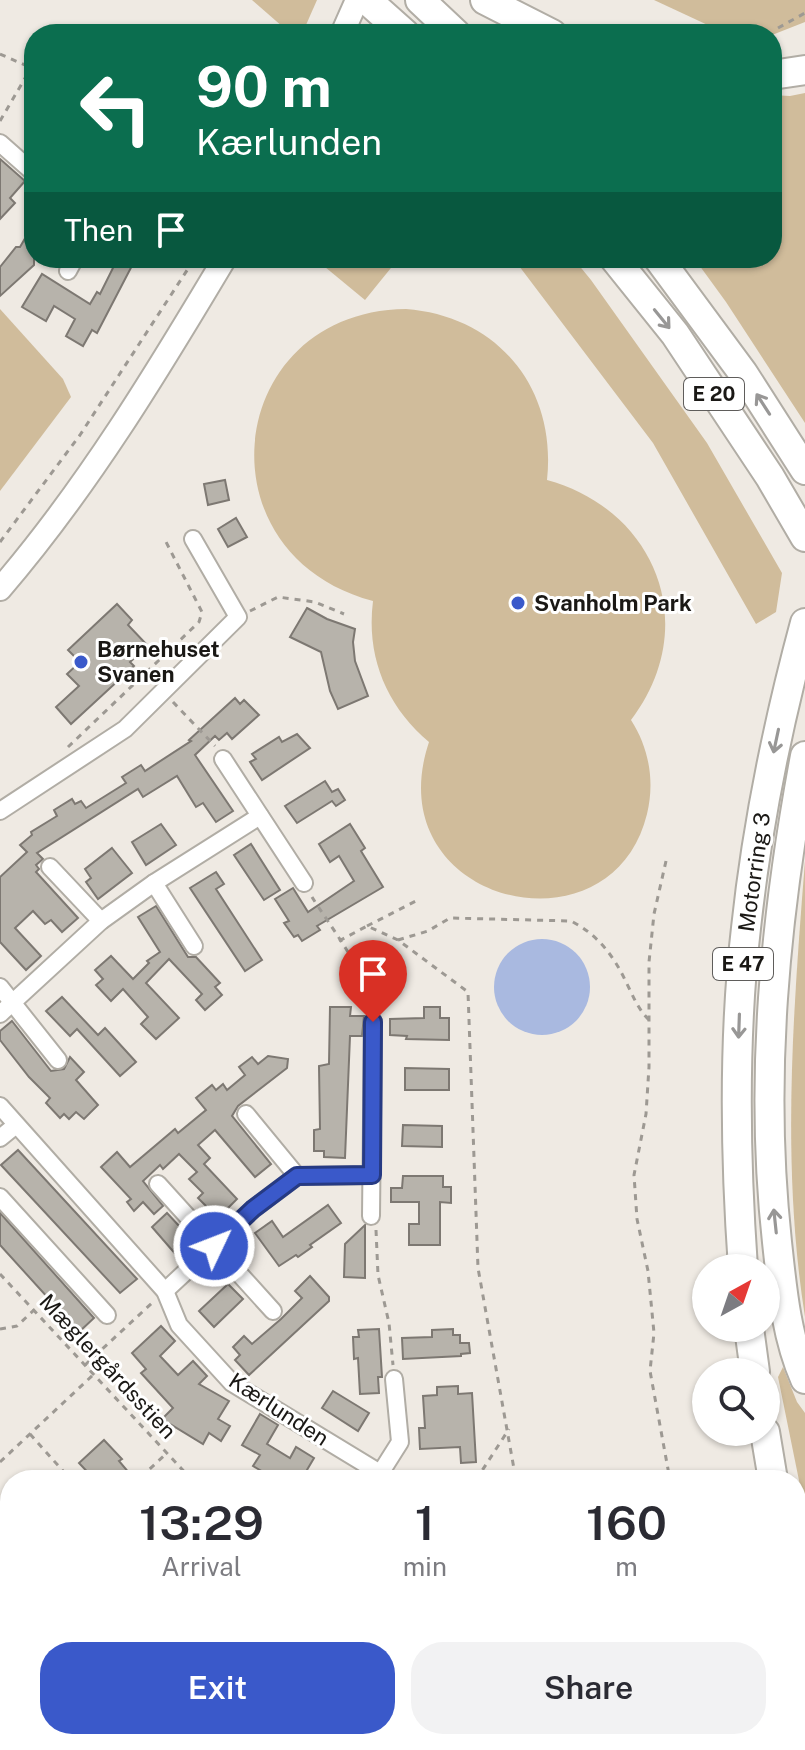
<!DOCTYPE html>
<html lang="en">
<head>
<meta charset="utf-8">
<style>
	body { margin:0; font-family:"Public Sans",sans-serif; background:#f2f2f3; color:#2b2b33; height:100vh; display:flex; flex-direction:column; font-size:30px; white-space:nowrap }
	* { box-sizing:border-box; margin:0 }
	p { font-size:26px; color:#7c7c81 }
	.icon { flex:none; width:44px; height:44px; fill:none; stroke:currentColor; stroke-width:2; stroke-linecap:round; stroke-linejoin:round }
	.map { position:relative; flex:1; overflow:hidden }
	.drawer { position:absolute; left:0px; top:1470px; width:806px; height:280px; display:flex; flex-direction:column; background:#fff; border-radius:32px 32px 0 0; box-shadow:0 2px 6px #0004 }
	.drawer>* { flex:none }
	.hud { position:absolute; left:24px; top:24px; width:758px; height:244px; border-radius:32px; box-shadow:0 2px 6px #0004; background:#0b6e4f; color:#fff; overflow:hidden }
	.needle { width:52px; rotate:40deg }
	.fabs { position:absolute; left:692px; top:1254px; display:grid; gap:16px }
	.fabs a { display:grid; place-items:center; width:88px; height:88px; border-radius:50%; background:#fff; box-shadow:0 2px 6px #0004; font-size:40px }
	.pin { position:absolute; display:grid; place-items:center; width:68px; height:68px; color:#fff; margin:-82px -34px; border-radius:50% 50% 50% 0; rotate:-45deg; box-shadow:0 0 8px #0007 }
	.pin .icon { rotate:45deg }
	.me { position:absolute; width:88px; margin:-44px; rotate:47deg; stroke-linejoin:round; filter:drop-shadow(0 0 6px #0008) }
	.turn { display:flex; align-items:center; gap:28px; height:168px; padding:0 40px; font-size:36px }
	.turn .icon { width:104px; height:104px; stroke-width:2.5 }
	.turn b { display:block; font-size:56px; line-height:68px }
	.then { display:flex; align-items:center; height:76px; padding:0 40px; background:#0003; gap:16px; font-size:30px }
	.eta { display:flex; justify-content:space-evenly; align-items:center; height:136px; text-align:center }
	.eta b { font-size:48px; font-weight:600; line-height:56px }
	.cta { display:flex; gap:16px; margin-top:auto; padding:16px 40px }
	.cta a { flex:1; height:92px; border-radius:32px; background:#3a59ca; color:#fff; font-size:32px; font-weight:600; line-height:92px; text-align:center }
	.cta a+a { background:#f2f2f3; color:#2b2b33 }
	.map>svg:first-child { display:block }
	.green { fill:#d0bc9b }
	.water { fill:#a9b9e0 }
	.building { fill:#b7b3ab; stroke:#7d7872; stroke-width:2 }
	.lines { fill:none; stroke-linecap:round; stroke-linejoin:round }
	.lane-casing { stroke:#b1ada5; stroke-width:12 }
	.street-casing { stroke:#b1ada5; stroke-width:20 }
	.secondary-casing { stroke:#b1ada5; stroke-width:26 }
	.highway-casing { stroke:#b1ada5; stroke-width:32 }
	.path { stroke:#9d9993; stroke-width:3; stroke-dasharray:6 6; stroke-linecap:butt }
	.lane { stroke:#fff; stroke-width:8 }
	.street { stroke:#fff; stroke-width:16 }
	.secondary { stroke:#fff; stroke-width:22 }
	.highway { stroke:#fff; stroke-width:28 }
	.oneway { stroke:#989796 }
	.route-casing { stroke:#263a83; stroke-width:20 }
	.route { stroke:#3a59ca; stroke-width:14 }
	.poi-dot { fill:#3a59ca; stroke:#fff; stroke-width:3 }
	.labels { text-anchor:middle; stroke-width:6; stroke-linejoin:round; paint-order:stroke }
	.shield { fill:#fff; stroke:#5f5d5b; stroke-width:2 }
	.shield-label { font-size:20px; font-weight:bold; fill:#1a1815 }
	.poi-label { font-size:22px; font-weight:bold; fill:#1a1815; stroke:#fff; text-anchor:start }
	.street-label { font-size:22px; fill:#1a1815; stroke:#fff }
</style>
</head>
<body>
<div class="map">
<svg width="805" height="1750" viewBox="0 0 805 1750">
	<rect width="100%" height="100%" fill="#efeae3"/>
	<!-- green -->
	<g class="green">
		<polygon points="252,0 317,0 302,34 291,34"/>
		<polygon points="654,0 805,0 805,22 772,35 727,34"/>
		<polygon points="805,93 805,423 726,302 694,258 772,258 772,95 790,96"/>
		<polygon points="333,258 399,258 365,300 325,267"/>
		<polygon points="513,258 573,258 591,280 707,443 782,573 776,612 756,624 653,443"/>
		<polygon points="0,309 63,379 71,397 0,491"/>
		<path d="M406,309C498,316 557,388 547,480C657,510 702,627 631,720C649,748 655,781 647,814C611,961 375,903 429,742C386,706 366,656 373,601C196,554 225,311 406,309Z"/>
		<path d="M805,861V1317C781,1166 793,1012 805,861Z"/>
		<polygon points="783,1367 797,1402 805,1413 805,1510 778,1377"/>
		<polygon points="390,1740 635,1740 651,1750 380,1750"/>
	</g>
	<!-- water -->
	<circle class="water" cx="542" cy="987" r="48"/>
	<!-- building -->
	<g class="building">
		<polygon points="0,159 25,181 10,198 15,203 0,219"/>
		<polygon points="34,223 34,265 0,296 0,267 16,247 20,247"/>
		<polygon points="95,258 136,258 97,333 92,330 83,346 66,336 75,319 54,306 46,321 22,307 42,274 90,304 97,292 100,294 113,268"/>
		<polygon points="225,480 229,500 208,505 204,484"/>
		<polygon points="236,518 247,537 228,547 218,529"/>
		<polygon points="117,604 132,620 128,625 148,646 130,662 134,666 71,724 56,707 79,686 67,674 80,662 68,650"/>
		<polygon points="307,608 327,619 355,629 353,642 355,661 368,696 338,709 330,691 321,652 290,637"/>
		<polygon points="235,698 240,704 244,700 259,715 232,739 227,733 219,740 215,736 195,755 233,811 216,822 203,803 196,807 177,776 143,797 138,789 37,853 43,859 36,865 39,869 36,872 78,918 62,932 51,920 45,924 33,911 15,928 41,956 26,970 0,942 0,877 27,852 20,845 32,835 31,832 57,816 54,810 72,799 75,804 81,801 86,808 126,783 122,777 141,765 145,771 191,741 189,740"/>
		<polygon points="297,734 310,748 262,780 250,762 256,759 252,754 279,737 282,742"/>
		<polygon points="325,781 332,792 338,789 345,800 336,806 332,801 297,823 285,806"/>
		<polygon points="161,824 176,845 146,865 132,842"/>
		<polygon points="350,824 365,848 361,851 383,887 317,926 320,930 302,941 298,935 294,937 284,923 289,921 275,899 293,888 308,912 354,881 339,856 330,862 319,844"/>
		<polygon points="251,844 280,890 264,900 234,855"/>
		<polygon points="112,848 132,873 98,899 86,882 91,878 85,869"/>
		<polygon points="216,872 224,884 216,889 262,960 245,971 190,888"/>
		<polygon points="156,906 188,957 196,957 220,983 215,987 222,995 205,1010 196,1000 202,994 169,959 146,983 179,1018 156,1039 141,1024 148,1017 123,989 111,1001 96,985 103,979 95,970 111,956 133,979 149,963 147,961 160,952 138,917"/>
		<polygon points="62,997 98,1035 105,1028 136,1062 120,1076 77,1029 70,1036 46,1011"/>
		<polygon points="330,1007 351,1007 350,1016 364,1016 362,1036 350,1036 345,1158 324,1157 324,1151 314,1151 314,1130 320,1129 319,1066 329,1064"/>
		<polygon points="424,1007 440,1007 440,1018 449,1018 449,1040 406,1039 407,1036 390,1035 390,1019 424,1018"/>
		<polygon points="12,1021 51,1071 64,1069 70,1057 84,1072 76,1080 98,1105 84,1119 76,1112 69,1119 64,1114 60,1118 46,1103 50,1098 29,1077 0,1040 0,1031"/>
		<polygon points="268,1056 288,1059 287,1068 238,1106 232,1116 271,1164 255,1177 215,1130 198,1145 210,1158 204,1164 237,1199 222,1214 217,1209 213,1213 198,1198 203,1193 189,1179 197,1172 179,1154 163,1169 160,1165 143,1181 163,1206 154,1214 143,1202 134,1211 127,1202 131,1199 101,1167 117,1152 130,1167 175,1129 178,1133 206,1110 196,1098 212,1085 216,1090 223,1084 227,1090 245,1075 239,1067 252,1057 258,1064"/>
		<polygon points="405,1068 449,1069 449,1090 405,1090"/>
		<polygon points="403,1125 442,1126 442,1147 402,1146"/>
		<polygon points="18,1150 137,1279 120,1293 1,1165"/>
		<polygon points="403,1176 443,1176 443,1187 451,1187 451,1203 440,1202 440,1245 409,1245 409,1224 419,1224 419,1202 391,1202 391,1188 402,1188"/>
		<polygon points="328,1205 341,1223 310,1245 312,1247 298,1257 296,1255 279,1266 255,1233 272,1221 283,1237"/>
		<polygon points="0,1213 94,1318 79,1332 0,1245"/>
		<polygon points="167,1213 194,1242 178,1257 152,1227"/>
		<polygon points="365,1225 365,1278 344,1277 345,1244"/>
		<polygon points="310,1276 329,1297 329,1301 249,1375 235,1360 240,1355 233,1347 244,1336 252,1344 281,1319 302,1298 295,1291"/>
		<polygon points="228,1284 243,1299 214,1327 199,1311"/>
		<polygon points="161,1326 175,1341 160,1356 178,1375 193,1361 207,1376 199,1384 229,1401 218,1419 230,1426 221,1441 209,1433 203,1444 162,1419 173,1408 141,1373 146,1369 132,1353"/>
		<polygon points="379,1329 382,1377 378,1377 379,1393 360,1394 358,1358 354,1359 353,1337 359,1337 358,1330"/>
		<polygon points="453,1329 453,1335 460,1335 460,1343 469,1343 470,1353 461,1354 461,1356 403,1359 402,1338 432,1337 432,1330"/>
		<polygon points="458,1386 458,1394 472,1393 476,1462 461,1463 460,1447 420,1449 419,1428 425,1428 423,1396 437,1395 437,1387"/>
		<polygon points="333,1391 369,1413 358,1431 322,1408"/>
		<polygon points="260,1414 278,1425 267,1444 290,1458 296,1447 314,1458 301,1480 277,1480 253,1466 260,1455 242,1445"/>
		<polygon points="104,1440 122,1459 119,1461 135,1480 95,1480 79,1463"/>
	</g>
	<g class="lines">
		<defs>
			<polyline id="lane" points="0,1663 10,1654"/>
			<g id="street">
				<polyline points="0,143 34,173"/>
				<polyline points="68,271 75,258"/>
				<polyline points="223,759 304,883"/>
				<polyline points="0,811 125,729 238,617 193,539"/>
				<polyline points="50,867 101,921"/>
				<polyline points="154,883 194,946"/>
				<polyline points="0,987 58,1060"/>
				<polyline points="0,1014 101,921 154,883 260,816"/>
				<polyline points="0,1106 165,1291 179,1325 232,1383 380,1473"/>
				<polyline points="246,1114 297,1176"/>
				<polyline points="0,1138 16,1125"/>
				<polyline points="158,1184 273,1311"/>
				<polyline points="0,1197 107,1315"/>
				<polyline points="371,1216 373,1022"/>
				<polyline points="165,1291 253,1209 297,1176 372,1175"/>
				<polyline points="376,1480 400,1442 394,1379"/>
			</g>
			<g id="secondary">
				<polyline points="342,34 357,0"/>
				<path d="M0,589C87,488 157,372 225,258"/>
			</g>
			<g id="highway">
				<polyline points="367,0 405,34"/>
				<polyline points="420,0 456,34"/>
				<polyline points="485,0 552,34"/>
				<polyline points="772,75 805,70"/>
				<polyline points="614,258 675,334 770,477 805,537"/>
				<polyline points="658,258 743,373 805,470"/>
				<path d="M805,756C775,917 759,1079 777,1242C782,1288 786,1336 805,1379"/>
				<path d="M743,1268C735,1155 733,1040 746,928C757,825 778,723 805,623"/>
				<polyline points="749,1328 755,1372"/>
				<polyline points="765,1432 773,1480"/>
				<polyline points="796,1587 805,1629"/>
			</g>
		</defs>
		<!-- lane casing -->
		<use href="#lane" class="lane-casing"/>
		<!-- street casing -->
		<use href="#street" class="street-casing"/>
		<!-- secondary casing -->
		<use href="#secondary" class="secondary-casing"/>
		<!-- highway casing -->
		<use href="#highway" class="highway-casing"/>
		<!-- path -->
		<g class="path">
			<polyline points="778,28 805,13"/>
			<polyline points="0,54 34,69"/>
			<polyline points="0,121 31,68"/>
			<polyline points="0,542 80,435 195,258"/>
			<polyline points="250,611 278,597 315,602 344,614"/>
			<polyline points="173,702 215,746"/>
			<polyline points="68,747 199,622 202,612 165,540"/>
			<polyline points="666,861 654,914 649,962 649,1067 646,1114 634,1175 637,1219 648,1271 654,1333 650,1371 670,1480"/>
			<path d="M312,897C328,923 371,979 372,1009"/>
			<polyline points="367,926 416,901"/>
			<path d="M398,940L428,931L450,918L571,921C597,934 614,956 626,982C633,996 638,1009 649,1020"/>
			<polyline points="339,941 367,926 398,940 468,992 478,1268 516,1480"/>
			<polyline points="376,1230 378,1275 389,1323 393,1365"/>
			<polyline points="0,1274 192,1480"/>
			<polyline points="0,1329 17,1326 34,1310"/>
			<polyline points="85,1365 152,1303"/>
			<polyline points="30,1434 71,1480"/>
			<polyline points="0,1462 93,1375"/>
			<polyline points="141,1477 167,1453"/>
			<polyline points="476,1480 509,1429"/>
			<polyline points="0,1585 10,1576"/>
			<polyline points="0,1706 10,1717"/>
			<polyline points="41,1740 50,1750"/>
			<polyline points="112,1740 121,1750"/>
			<polyline points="145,1740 156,1750"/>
			<polyline points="244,1740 253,1750"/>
			<polyline points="675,1740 692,1750"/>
			<polyline points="729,1740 732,1750"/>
			<polyline points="128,1750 140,1740"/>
		</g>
		<!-- lane -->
		<use href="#lane" class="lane"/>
		<!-- street -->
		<use href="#street" class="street"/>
		<!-- secondary -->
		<use href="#secondary" class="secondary"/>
		<!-- highway -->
		<use href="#highway" class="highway"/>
	</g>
	<!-- one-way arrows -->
	<defs><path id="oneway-shaft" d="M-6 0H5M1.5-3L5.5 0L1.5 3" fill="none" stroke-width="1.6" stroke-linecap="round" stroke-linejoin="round" transform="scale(2)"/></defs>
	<g class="oneway">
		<use href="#oneway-shaft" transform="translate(662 319) rotate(51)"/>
		<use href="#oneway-shaft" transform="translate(763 404) rotate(-123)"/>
		<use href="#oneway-shaft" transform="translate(776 741) rotate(102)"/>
		<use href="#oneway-shaft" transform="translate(739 1026) rotate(92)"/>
		<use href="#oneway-shaft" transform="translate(775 1221) rotate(-96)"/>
	</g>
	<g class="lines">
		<defs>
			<polyline id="route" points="214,1246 253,1209 297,1176 372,1175 373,1022"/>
		</defs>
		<!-- route casing -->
		<use href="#route" class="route-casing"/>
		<!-- route -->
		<use href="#route" class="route"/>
	</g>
	<!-- markers -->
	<g class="poi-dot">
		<circle cx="518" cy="603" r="8"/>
		<circle cx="81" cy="662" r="8"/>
	</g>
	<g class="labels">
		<!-- shield labels -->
		<g class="shield">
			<rect x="684" y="378" width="60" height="32" rx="6"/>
			<rect x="713" y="948" width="60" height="32" rx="6"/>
		</g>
		<g class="shield-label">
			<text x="714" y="401">E 20</text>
			<text x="743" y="971">E 47</text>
		</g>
		<!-- poi labels -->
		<g class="poi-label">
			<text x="534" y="611">Svanholm Park</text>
			<text x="97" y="657">Børnehuset<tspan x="97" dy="25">Svanen</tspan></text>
		</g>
		<!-- street labels -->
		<g class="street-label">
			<text transform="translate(754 872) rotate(-82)" y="8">Motorring 3</text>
			<text transform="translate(108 1366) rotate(47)" y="8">Mæglergårdsstien</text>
			<text transform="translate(279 1409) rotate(33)" y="8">Kærlunden</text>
		</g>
	</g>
</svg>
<div class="fabs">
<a><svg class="needle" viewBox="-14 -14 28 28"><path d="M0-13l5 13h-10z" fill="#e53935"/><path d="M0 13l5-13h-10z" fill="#7c7c81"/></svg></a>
<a><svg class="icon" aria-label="search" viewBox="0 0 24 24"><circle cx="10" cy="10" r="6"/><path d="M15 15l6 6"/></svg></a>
</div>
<div class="pin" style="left:373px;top:1022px;background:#d93025"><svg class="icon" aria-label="arrive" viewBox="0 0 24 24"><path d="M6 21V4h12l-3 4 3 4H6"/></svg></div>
<svg class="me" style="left:214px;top:1246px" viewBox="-20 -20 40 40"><circle r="17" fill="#3a59ca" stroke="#fff" stroke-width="3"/><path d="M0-11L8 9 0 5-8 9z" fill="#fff"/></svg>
<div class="hud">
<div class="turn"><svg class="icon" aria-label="left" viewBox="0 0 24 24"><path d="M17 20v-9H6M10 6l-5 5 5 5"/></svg><div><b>90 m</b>Kærlunden</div></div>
<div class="then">Then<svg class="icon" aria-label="arrive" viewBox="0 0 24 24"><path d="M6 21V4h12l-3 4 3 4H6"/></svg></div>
</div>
<section class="drawer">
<div class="eta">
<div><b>13:29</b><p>Arrival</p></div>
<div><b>1</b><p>min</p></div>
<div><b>160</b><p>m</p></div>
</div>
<div class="cta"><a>Exit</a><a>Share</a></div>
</section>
</div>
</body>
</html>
